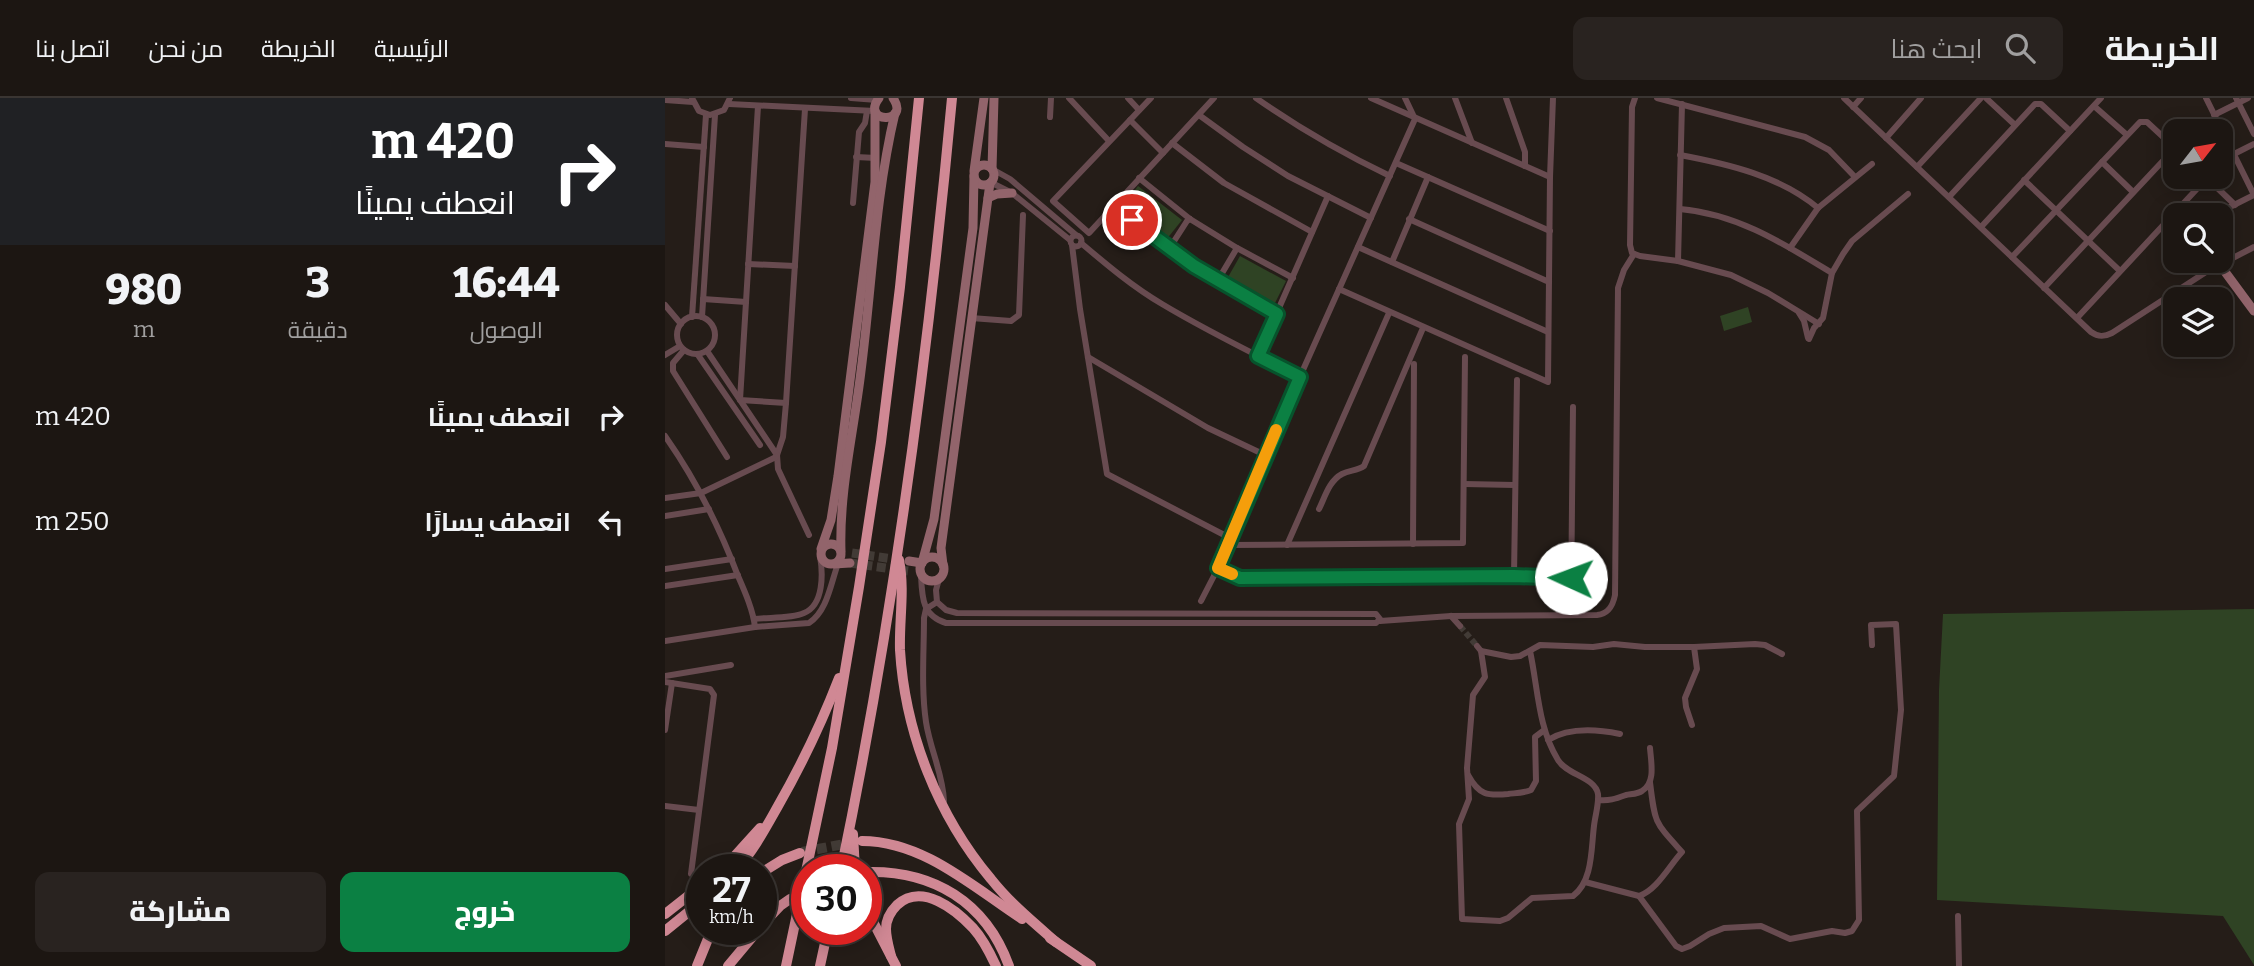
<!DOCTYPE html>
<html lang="ar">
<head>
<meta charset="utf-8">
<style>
	body { margin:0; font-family:Bitter,Cairo,serif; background:#292320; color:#f1f3f6; direction:rtl; height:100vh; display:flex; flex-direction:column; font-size:26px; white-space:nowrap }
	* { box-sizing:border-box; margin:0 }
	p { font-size:23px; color:#a09f9f }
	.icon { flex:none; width:38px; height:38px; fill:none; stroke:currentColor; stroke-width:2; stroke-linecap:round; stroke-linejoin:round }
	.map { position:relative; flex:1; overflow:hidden; direction:ltr }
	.side { display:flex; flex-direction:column; background:#1c1612; width:665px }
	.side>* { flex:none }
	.hud { background:#202124; color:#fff; overflow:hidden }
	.needle { width:46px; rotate:59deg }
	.controls { position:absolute; left:1498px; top:21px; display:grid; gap:14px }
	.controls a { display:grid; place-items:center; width:70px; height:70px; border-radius:14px; background:#1c1612; box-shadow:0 4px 18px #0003,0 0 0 2px #3a3532; font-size:35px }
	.speed { position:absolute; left:21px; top:756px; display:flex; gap:14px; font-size:35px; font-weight:700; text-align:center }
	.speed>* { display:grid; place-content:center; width:91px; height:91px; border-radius:50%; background:#1c1612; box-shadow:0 4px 18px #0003,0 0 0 2px #3a3532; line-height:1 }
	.speed small { font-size:18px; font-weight:400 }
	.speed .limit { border:10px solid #d22; background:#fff; color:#111 }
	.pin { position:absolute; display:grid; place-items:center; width:60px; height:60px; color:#fff; margin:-30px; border:4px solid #fff; border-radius:50%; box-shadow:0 2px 7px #0007 }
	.me { position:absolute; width:77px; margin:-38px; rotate:272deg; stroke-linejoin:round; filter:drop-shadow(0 0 5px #0008) }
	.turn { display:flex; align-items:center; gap:24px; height:147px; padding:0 35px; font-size:32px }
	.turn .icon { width:91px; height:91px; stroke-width:2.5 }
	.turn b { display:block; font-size:49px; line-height:60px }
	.eta { display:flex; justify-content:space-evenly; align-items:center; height:119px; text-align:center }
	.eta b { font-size:42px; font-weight:800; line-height:49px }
	.action { display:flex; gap:14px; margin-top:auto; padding:14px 35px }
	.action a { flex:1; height:80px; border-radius:14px; background:#0b8043; color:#fff; font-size:28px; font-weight:800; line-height:80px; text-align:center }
	.action a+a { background:#292320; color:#f1f3f6 }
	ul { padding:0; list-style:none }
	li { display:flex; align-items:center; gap:21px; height:105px; padding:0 35px }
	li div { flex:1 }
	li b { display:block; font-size:26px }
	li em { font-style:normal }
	header { display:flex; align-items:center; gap:42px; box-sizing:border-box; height:98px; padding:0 35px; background:#1c1612; border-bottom:2px solid #3a3532 }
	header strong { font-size:33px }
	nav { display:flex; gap:38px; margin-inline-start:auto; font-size:24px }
	.search { width:490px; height:63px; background:#292320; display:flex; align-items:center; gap:18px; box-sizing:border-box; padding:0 24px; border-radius:14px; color:#a09f9f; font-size:26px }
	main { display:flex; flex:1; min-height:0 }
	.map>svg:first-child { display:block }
	.green { fill:#2f4324 }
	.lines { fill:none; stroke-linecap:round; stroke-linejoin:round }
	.street-tunnel { stroke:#423b36; stroke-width:6; stroke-dasharray:6 3; stroke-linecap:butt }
	.secondary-tunnel { stroke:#423b36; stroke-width:9; stroke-dasharray:9 4.5; stroke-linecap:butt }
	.highway-tunnel { stroke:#423b36; stroke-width:10; stroke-dasharray:10 5; stroke-linecap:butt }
	.street { stroke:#684b50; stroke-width:6 }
	.secondary { stroke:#92646b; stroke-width:9 }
	.highway { stroke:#d08894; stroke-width:10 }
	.route-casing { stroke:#07532c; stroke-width:18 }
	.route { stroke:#0b8043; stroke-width:12 }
	.slow { stroke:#f59e0b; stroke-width:12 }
</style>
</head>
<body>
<header>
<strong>الخريطة</strong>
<div class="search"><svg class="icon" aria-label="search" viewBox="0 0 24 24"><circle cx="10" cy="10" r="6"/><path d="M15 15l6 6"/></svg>ابحث هنا</div>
<nav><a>الرئيسية</a><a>الخريطة</a><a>من نحن</a><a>اتصل بنا</a></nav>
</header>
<main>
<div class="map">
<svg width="1589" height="868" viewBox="0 0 1589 868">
	<rect width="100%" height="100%" fill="#251d18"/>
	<!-- green -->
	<g class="green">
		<polygon points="473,88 517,122 501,142 458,108"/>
		<polygon points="575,158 621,183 609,207 562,181"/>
		<polygon points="1083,209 1087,224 1059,233 1055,218"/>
		<polygon points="1589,511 1589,867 1558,818 1272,802 1274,592 1278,516"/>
	</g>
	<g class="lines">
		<!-- street-tunnel -->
		<polyline class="street-tunnel" points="795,528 812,548"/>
		<!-- secondary-tunnel -->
		<g class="secondary-tunnel">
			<polyline points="187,455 235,462"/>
			<polyline points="185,465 243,473"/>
		</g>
		<!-- highway-tunnel -->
		<polyline class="highway-tunnel" points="137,754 190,744"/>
		<!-- street -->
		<g class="street">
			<polyline points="27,0 34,13 45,17 59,12 65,0"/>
			<polyline points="186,0 212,2"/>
			<polyline points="404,0 444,43"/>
			<polyline points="463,0 474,12"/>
			<polyline points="486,0 388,103 424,135 549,0"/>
			<path d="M591,0C634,30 677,55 725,78"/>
			<polyline points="706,0 885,79"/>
			<polyline points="790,0 807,45"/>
			<polyline points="841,0 860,54 860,68"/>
			<polyline points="970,0 967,9 965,147 967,155 975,158 1013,163 1066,177 1103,195 1154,226"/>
			<polyline points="992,0 1140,39 1164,52 1190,79"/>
			<path d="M1179,0L1426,234C1433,239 1439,239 1447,235L1541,174L1589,149"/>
			<polyline points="1321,0 1350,27"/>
			<polyline points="1541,0 1589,97"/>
			<polyline points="1571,0 1589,36"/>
			<polyline points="0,2 28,4"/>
			<polyline points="64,6 210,13"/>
			<polyline points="93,8 75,302 121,305"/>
			<polyline points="1429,8 1462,37"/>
			<polyline points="1188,9 1196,0"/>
			<polyline points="140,11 121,305 118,339 112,357 113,371 144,437"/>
			<polyline points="534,17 578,49 623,78 706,120"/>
			<polyline points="1549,17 1583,0"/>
			<polyline points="385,19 386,0"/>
			<polyline points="465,22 498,55"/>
			<polyline points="1221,40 1256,0"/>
			<polyline points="507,45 559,85 647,134"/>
			<polyline points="0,46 39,49"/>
			<polyline points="1569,56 1589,46"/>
			<path d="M1015,57C1063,66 1115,78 1153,110"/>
			<polyline points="191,59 211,60"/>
			<polyline points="1437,64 1468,94"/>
			<polyline points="731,65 885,133"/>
			<polyline points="1252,69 1316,0"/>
			<polyline points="327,71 345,81 411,137"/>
			<polyline points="1541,79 1570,107"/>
			<polyline points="474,80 525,121 572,150 628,180"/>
			<polyline points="1359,82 1455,173"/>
			<polyline points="325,84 347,95 405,142"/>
			<polyline points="1284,99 1370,6 1376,6 1405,33"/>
			<polyline points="188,105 194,34 200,25 202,13"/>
			<polyline points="449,109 529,168 612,216"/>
			<path d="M1015,111C1073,116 1119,146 1167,175"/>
			<polyline points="1549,117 1589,97"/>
			<polyline points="744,121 884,184"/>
			<polyline points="1316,129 1436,0"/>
			<circle cx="411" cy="143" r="5.5"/>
			<path d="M416,145C442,167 468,189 497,206C542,233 589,256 635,279"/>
			<polyline points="407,147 415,211 442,376 565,440"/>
			<polyline points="693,149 883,234"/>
			<polyline points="1125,150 1153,110 1207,66"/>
			<polyline points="504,151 522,123 525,121"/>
			<polyline points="1347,159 1475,24 1482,24 1510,50"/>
			<polyline points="1013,163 1017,6"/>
			<polyline points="727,164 763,79"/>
			<polyline points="83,166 130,168"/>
			<polyline points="553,182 572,150"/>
			<polyline points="1379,190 1510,50"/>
			<polyline points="674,191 883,284 885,79 888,0"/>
			<polyline points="38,201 81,204"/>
			<polyline points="0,207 16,226"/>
			<polyline points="1134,215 1139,223 1143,240"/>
			<circle cx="31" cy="237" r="19"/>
			<polyline points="27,219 41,17"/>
			<polyline points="37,219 50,17"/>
			<polyline points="306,220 346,223 354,217 358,117"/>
			<polyline points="1412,220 1542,80"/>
			<polyline points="1144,241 1149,230 1158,220 1167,175 1178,156 1187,143 1243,96"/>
			<polyline points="19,252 8,265 8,273 62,359"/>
			<polyline points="42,253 112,357"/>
			<polyline points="0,257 15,248"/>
			<polyline points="33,257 95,347"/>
			<polyline points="593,258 663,98"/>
			<polyline points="423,259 543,330 600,357"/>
			<path d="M0,338C31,382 54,428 73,478C80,494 88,512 90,529"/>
			<polyline points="799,386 850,387"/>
			<polyline points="0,400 36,395 111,359"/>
			<path d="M654,411C660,399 664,383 677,376C685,372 692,373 699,368L758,230"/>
			<polyline points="0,418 44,411"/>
			<polyline points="748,446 749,266"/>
			<polyline points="563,447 798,445 800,259"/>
			<polyline points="622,447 724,215"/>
			<polyline points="553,470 575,480 849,478 906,480"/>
			<polyline points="0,471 67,461"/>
			<path d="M256,477C257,499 257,518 281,525H711L715,521L711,516L292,515L281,512L272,504L271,492L274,481"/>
			<polyline points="849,478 852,282"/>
			<polyline points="0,488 73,477"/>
			<polyline points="536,503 553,470 600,357 750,21 740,0"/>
			<path d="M272,504L261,511L259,520C259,554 256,590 261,624C265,651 278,676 279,703"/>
			<polyline points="906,505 908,309"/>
			<polyline points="786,518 795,528"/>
			<path d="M89,521C104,519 125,521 139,515C159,507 158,475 155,458"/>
			<path d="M715,523L786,518L932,517C944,516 948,507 950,497L953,190L959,172L969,156"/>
			<path d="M0,543L90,529L144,525C163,513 166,483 174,463"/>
			<path d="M812,548L816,553L820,579L808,597L802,670L804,701L794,726L797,821L835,823L843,820L867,800L908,798C928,783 926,751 929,728C930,718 934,706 933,696C930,679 902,677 893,662C873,630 873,590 865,553"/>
			<polyline points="816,553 846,559 855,558 875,547 928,549 949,546 980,549 1029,549 1090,546 1100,547 1117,556"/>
			<polyline points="0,578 66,567"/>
			<polyline points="0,584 45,591 49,597 26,776"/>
			<polyline points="1027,627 1021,609 1020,600 1032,571 1029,549"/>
			<polyline points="0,632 7,585"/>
			<path d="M883,642C904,629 931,631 955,636"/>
			<path d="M803,677C814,697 822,698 843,696C851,695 859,695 866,692L871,683L870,639L878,633"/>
			<path d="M985,684C990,726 989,723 1017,754C1004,768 992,792 974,798L1011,848L1017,851L1025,848L1044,836L1059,830L1096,828L1125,841L1167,833L1180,835L1187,833L1194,822L1192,713L1229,678L1236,612L1231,526L1206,527L1207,547"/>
			<path d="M933,702C944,703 950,701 961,697C966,696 973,696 977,693C991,685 986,664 985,650"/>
			<polyline points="0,708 34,712"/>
			<polyline points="920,784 974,798"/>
			<polyline points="1293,818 1294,868"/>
		</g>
		<!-- secondary -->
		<g class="secondary">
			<path d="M214,0C195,25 246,27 228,0"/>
			<circle cx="319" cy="77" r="10"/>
			<polyline points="327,71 329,0"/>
			<polyline points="309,73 319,0"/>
			<polyline points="323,100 332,96 347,95"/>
			<polyline points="1555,167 1589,213"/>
			<circle cx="166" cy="456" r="10"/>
			<polyline points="156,451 166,422 173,378 210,84 210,13"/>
			<path d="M176,453C174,393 189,333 196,273C207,188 210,99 230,15"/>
			<circle cx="267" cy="471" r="12"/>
			<polyline points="244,463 257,465 269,421 308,130 309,78"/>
			<polyline points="169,466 185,465"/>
			<polyline points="278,467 276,450 325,85"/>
		</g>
		<!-- highway -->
		<g class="highway">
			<path d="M234,462C240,492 234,522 235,552C240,635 273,718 326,781C345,805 368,824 391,844"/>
			<polyline points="188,736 190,772"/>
			<path d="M197,743C258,743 308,789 357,821"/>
			<polyline points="57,772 95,730"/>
			<path d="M71,772C89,752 100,731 113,708C137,666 157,624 174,580"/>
			<path d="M176,772C229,517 263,259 287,0"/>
			<path d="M201,774C268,772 321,804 344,868"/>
			<polyline points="96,775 117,762 135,755"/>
			<polyline points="201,810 231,868"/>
			<polyline points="0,816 37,787"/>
			<polyline points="96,828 115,808 125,801"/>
			<polyline points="0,833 37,803"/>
			<polyline points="385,840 426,868"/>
			<path d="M226,858C224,850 221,840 221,831C221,822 226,813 232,807C257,784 291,812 308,830C318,841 325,855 331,868"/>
			<polyline points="32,868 47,831"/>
			<polyline points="63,868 94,831"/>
			<polyline points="121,868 167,650 194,489 216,344 235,189 254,0"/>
			<polyline points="155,868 163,831"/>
		</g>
	</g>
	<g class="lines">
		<defs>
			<polyline id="route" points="467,122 529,168 612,216 593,258 635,279 553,470 575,480 849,478 906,480"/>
		</defs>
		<!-- route casing -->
		<use href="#route" class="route-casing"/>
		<!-- route -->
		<use href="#route" class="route"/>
		<!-- slow -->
		<polyline class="slow" points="567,476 553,470 611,332"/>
	</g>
</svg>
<div class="controls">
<a><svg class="needle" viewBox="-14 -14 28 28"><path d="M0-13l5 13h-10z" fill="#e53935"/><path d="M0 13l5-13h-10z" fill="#a09f9f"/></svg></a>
<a><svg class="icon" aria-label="search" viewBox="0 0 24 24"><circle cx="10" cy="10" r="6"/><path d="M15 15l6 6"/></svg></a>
<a><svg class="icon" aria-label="layers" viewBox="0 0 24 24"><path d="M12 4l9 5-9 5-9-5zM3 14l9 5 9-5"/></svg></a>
</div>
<div class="speed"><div>27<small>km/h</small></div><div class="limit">30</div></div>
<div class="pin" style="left:467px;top:122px;background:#d93025"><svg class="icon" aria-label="arrive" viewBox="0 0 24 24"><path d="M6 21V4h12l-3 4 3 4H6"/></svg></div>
<svg class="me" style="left:906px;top:480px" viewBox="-20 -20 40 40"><circle r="19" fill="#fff"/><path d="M0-13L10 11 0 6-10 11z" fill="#0b8043"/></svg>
</div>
<section class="side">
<div class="hud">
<div class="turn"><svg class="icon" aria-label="right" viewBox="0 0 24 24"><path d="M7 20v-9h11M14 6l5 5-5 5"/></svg><div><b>420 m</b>انعطف يمينًا</div></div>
</div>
<div class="eta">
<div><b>16:44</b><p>الوصول</p></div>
<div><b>3</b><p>دقيقة</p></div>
<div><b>980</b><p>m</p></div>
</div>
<ul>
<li><svg class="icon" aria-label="right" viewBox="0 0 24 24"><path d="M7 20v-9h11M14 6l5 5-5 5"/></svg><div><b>انعطف يمينًا</b></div><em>420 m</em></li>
<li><svg class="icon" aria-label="left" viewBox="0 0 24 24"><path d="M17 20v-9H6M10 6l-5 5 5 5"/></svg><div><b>انعطف يسارًا</b></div><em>250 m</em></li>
</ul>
<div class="action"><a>خروج</a><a>مشاركة</a></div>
</section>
</main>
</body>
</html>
